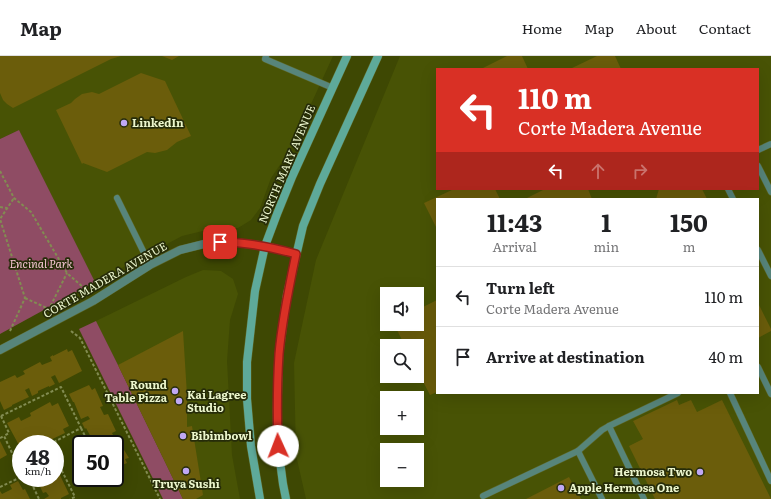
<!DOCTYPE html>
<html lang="en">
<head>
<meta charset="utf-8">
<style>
	body { margin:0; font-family:Literata,serif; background:#f6f6f6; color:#202124; height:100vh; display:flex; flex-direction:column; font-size:15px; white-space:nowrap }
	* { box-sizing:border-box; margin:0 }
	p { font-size:13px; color:#757577 }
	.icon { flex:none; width:22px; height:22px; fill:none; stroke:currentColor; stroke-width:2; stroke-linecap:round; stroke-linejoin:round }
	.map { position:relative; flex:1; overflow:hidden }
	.panel { position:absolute; left:436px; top:142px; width:323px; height:196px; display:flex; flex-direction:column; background:#fff; border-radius:0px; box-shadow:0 4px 16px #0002 }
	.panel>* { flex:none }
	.hud { position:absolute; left:436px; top:12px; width:323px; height:122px; border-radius:0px; box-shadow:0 4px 16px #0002; background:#d93025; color:#fff; overflow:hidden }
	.controls { position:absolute; left:380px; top:231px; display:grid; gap:8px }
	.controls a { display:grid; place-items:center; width:44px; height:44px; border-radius:0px; background:#fff; box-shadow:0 4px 16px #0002; font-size:20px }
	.speed { position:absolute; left:12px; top:379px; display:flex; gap:8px; font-size:20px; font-weight:700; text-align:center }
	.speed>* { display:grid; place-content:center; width:52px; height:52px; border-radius:50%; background:#fff; box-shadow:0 4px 16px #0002; line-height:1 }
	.speed small { font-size:10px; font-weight:400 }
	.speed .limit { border:2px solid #111; border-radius:6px; background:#fff; color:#111 }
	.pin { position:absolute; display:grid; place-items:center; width:34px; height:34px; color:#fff; margin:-17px; border-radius:8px; box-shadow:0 2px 6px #0006 }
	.me { position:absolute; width:44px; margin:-22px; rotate:358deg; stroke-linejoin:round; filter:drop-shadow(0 0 3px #0008) }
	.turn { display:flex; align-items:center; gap:14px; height:84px; padding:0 16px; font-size:18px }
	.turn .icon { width:52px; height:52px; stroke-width:2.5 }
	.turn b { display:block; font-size:28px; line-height:34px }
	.lanes { display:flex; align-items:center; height:38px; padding:0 16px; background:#0003; justify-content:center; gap:20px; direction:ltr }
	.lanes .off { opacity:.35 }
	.eta { display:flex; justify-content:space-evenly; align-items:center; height:68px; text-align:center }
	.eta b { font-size:24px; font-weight:700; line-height:28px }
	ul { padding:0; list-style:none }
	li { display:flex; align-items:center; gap:12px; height:60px; padding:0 16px; border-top:1px solid #e0e0e0 }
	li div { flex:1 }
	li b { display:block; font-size:15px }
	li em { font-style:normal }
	header { display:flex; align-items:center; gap:24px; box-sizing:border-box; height:56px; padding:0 20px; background:#fff; border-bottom:1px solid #e0e0e0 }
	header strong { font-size:19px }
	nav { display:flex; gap:22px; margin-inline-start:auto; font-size:14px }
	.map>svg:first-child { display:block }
	.built { fill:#485305; fill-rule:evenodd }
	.green { fill:#8f4c64 }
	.building { fill:#6b5d0b }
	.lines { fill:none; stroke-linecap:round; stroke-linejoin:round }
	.lane-casing { stroke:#5d6727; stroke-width:7 }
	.street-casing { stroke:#5d6727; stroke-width:9 }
	.secondary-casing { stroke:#5d6727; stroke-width:9 }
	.path { stroke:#828c52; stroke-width:2; stroke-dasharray:3 2; stroke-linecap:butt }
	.lane { stroke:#57857b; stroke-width:6 }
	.street { stroke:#57857b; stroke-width:8 }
	.secondary { stroke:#5eaa9a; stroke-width:8 }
	.route-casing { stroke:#8d1f18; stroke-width:10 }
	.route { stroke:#d93025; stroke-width:7 }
	.poi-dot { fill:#c0a8f4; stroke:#262c09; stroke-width:1.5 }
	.labels { text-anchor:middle; stroke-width:3.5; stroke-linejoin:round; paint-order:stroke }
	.poi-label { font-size:11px; font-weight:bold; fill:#ecf6cd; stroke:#262c09; text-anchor:start }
	.street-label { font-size:11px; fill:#ecf6cd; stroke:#262c09 }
	.park-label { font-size:11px; font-style:italic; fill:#f6c5d4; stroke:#262c09 }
</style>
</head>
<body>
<header>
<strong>Map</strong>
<nav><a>Home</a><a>Map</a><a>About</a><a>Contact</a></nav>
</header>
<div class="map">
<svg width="771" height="443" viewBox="0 0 771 443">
	<rect width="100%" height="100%" fill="#3e4803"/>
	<!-- built -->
	<g class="built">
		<polygon points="0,0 333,0 290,94 271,122 260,152 251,164 238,172 211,173 182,180 152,196 95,226 19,74 0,83"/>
		<path d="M400,0H771V443H306L296,399L294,307L316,204ZM437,13H758V133H437ZM437,143H758V337H437ZM387,238H417V268H387ZM387,290H417V320H387ZM387,342H417V372H387ZM387,394H417V424H387Z"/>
		<polygon points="203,214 221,215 233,223 238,238 230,264 227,305 232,399 240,443 183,443 118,309 96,265 186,221"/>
	</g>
	<!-- green -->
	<g class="green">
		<polygon points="19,74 95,226 0,278 0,83"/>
		<polygon points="96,265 118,309 183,443 163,443 79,273"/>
	</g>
	<!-- building -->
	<g class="building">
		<polygon points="0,0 121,0 111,3 13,52 7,48 3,44 0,37"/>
		<polygon points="162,0 179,0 172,4"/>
		<polygon points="507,0 522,0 528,13 481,13"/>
		<polygon points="597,0 615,0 621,13 570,13"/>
		<polygon points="141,17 165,25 191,80 177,86 167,94 155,97 147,96 107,116 83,107 82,108 56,54 71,47 75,43 82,38 92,36 99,38"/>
		<polygon points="454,133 495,133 500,143 437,143 437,173 424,147"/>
		<polygon points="545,133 588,133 592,143 525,143"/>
		<polygon points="659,133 702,133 707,143 656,143"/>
		<polygon points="437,244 437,336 430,339 417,314 417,290 405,290 394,268 417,268 417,254"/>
		<polygon points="758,247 771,273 771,275 758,282"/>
		<polygon points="183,275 187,339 187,371 192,370 203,439 196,443 183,443 118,309"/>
		<polygon points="67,293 68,296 72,294 82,315 59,327 55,319 51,321 55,328 49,331 49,330 38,335 38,337 32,340 29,332 25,334 29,341 12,349 12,350 4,354 0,345 0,326 15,319 17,322 25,318 23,315 40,306 42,309 52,305 50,301 53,299 53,300"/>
		<polygon points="89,329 92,334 95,332 103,350 100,351 104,359 108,358 116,375 112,377 117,387 121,385 122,388 121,389 129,402 125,403 127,407 115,412 115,388 102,388 101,386 97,388 92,388 90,384 92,383 86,372 85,373 82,367 90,363 88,360 81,363 74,346 73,346 69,338"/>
		<polygon points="677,344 679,349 691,344 697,356 722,344 771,443 655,443 629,390 643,383 633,365"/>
		<polygon points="50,346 52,350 58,347 69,370 63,373 65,377 44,387 43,384 35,388 21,388 21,393 7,367 19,361 21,365 31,360 30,357"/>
		<polygon points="0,385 7,399 0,403"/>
		<polygon points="58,415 69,438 61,442 61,443 44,443 49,440 46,436 43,437 36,422 55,422 55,417"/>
		<polygon points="569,421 581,443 526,443"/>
		<polygon points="18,425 23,434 25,433 30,443 0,443 0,435 2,438 12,433 10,429"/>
	</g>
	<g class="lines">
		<defs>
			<g id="lane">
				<polyline points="266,0 265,3 333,32"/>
				<polyline points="758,94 771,88"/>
				<polyline points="758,110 771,136"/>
				<polyline points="728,133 733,143"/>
				<polyline points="117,142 150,209"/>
				<polyline points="758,194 771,220"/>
				<polyline points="758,311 771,338"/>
				<polyline points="730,337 771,425"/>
				<polyline points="609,370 644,443"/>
				<polyline points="578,395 602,443"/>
				<polyline points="483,440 578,395 602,374 609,370 678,337"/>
			</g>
			<polyline id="street" points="0,294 93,245 150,209 180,194 208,187 232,186 265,190 296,198"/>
			<g id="secondary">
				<polyline points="260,443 251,390 247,343 247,306 255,235 265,190 277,158 292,121 347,0"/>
				<polyline points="286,443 283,428 278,390 277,355 279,298 287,239 303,170 320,128 378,0"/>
			</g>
		</defs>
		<!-- lane casing -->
		<use href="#lane" class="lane-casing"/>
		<!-- street casing -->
		<use href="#street" class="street-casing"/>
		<!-- secondary casing -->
		<use href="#secondary" class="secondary-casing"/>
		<!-- path -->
		<g class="path">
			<polyline points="0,115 14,142 31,156 67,217 85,233 88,238"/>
			<polyline points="0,151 7,152"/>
			<polyline points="25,242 49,253 67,217"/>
			<polyline points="10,275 25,242 0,163 14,142"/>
			<polyline points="71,275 80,282 160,443"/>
			<polyline points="1,360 61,331 81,372 50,388"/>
			<polyline points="1,360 9,377 4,380"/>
			<polyline points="81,372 89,388"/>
			<polyline points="0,382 4,380 13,399 16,398 21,398"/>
			<polyline points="55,401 75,441 70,443"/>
			<polyline points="29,422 39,443"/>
			<polyline points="106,422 107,424"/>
			<polyline points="0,431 21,421"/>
		</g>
		<!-- lane -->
		<use href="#lane" class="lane"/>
		<!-- street -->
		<use href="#street" class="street"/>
		<!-- secondary -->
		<use href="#secondary" class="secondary"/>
	</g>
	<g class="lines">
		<defs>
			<path id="route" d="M220,186C247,186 271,191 296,198C289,231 282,264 279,298C277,329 277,360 278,390"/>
		</defs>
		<!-- route casing -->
		<use href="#route" class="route-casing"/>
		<!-- route -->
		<use href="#route" class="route"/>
	</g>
	<!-- markers -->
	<g class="poi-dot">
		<circle cx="124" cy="67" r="4"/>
		<circle cx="175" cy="335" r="4"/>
		<circle cx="179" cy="345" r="4"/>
		<circle cx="183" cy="380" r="4"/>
		<circle cx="186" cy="415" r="4"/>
		<circle cx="700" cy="416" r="4"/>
		<circle cx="561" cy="432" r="4"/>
	</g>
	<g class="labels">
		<!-- poi labels -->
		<g class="poi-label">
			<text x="132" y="71">LinkedIn</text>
			<text x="167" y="333" text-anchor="end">Round<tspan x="167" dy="13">Table Pizza</tspan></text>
			<text x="187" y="343">Kai Lagree<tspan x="187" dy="13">Studio</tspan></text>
			<text x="191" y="384">Bibimbowl</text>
			<text x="692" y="420" text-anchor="end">Hermosa Two</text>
			<text x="186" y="432" text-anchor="middle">Truya Sushi</text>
			<text x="569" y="436">Apple Hermosa One</text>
		</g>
		<!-- street labels -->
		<g class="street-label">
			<text transform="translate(287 108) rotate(-67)" y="4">NORTH MARY AVENUE</text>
			<text transform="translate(105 224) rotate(-30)" y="4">CORTE MADERA AVENUE</text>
		</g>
		<!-- park labels -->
		<g class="park-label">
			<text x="41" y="212">Encinal Park</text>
		</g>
	</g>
</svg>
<div class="controls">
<a><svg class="icon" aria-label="sound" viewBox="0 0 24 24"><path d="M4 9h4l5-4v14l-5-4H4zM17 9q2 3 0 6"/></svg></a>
<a><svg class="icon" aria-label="search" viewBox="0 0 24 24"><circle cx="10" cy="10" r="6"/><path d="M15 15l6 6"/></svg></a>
<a>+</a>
<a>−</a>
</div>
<div class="speed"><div>48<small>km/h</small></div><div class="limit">50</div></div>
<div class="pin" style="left:220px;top:186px;background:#d93025"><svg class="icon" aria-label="arrive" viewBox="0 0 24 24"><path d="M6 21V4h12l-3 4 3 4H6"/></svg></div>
<svg class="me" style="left:278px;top:390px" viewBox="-20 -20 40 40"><circle r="19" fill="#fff"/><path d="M0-13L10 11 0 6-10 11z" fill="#d93025"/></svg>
<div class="hud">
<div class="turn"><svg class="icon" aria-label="left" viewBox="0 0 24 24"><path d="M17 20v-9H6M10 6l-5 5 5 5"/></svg><div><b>110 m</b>Corte Madera Avenue</div></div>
<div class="lanes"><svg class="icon" aria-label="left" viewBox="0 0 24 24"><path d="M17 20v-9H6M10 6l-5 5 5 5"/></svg><svg class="icon off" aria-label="ahead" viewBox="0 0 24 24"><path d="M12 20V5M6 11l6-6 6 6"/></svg><svg class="icon off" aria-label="right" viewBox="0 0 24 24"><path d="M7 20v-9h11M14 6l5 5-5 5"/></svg></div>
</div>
<section class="panel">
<div class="eta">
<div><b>11:43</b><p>Arrival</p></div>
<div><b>1</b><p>min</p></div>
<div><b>150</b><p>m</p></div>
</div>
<ul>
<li><svg class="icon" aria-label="left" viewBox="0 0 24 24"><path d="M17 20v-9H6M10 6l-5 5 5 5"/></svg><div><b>Turn left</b><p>Corte Madera Avenue</p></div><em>110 m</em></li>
<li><svg class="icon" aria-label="arrive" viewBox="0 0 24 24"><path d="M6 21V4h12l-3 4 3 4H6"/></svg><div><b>Arrive at destination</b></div><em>40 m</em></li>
</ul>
</section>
</div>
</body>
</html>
